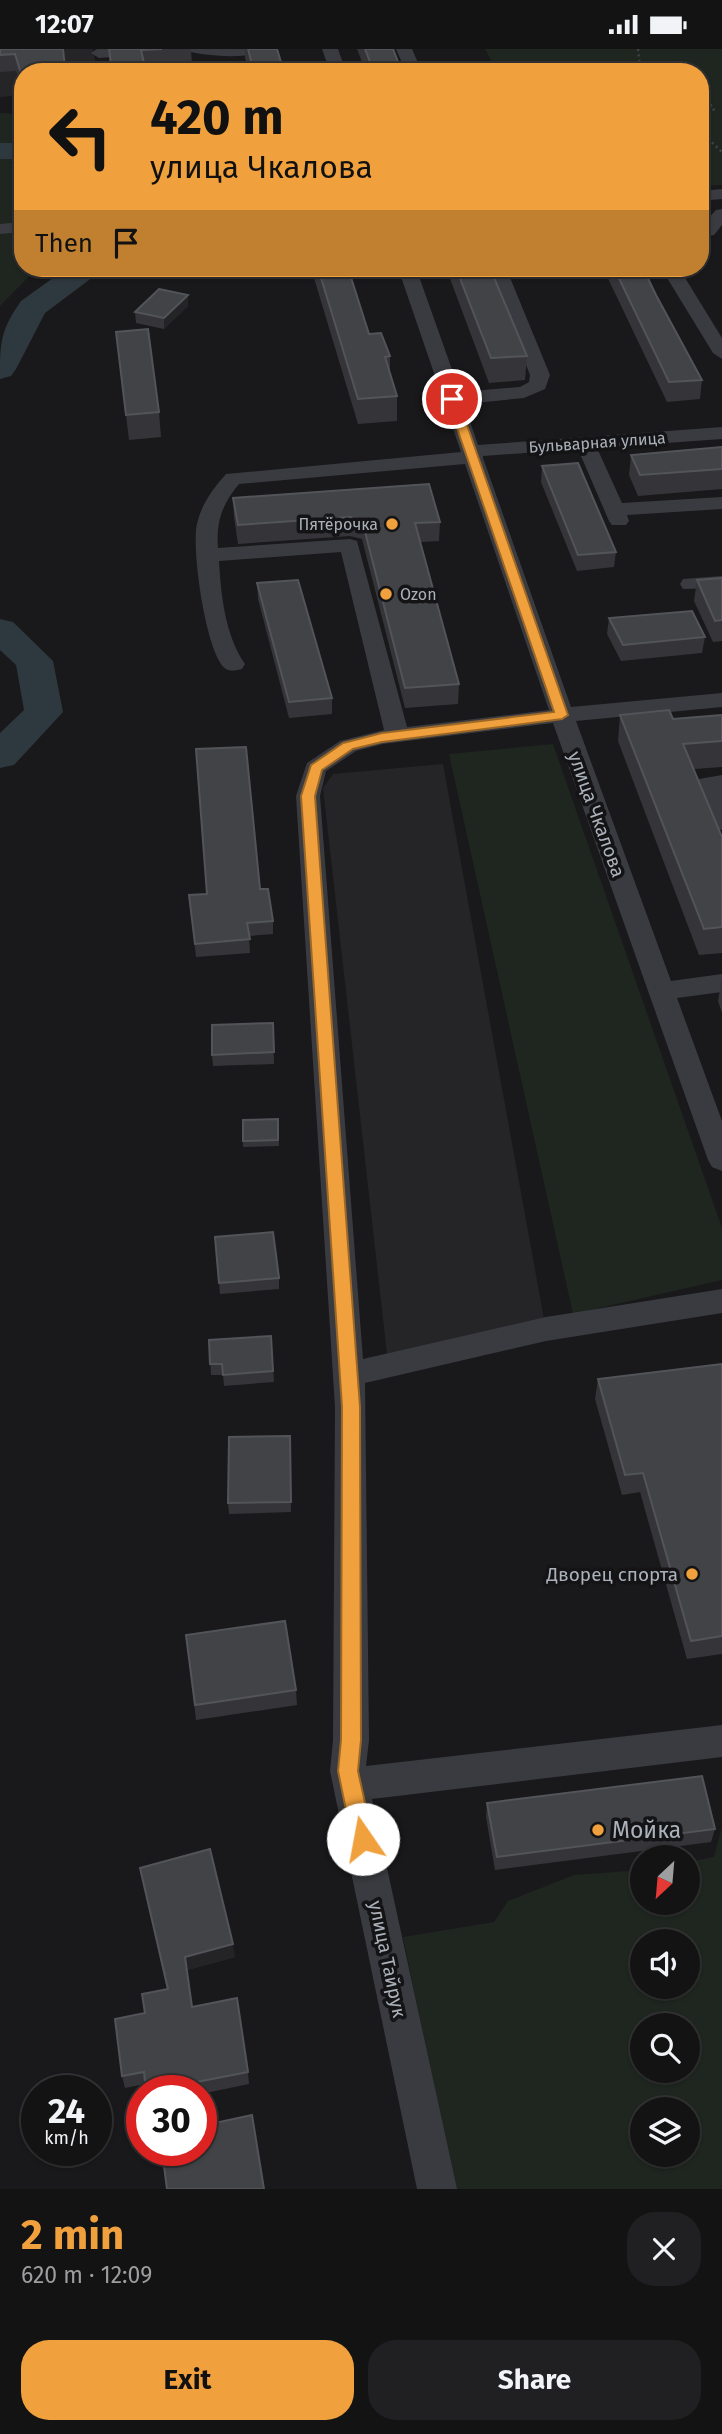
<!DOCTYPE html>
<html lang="en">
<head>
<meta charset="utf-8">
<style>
	body { margin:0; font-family:"Fira Sans",sans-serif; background:#202022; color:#f1f3f6; height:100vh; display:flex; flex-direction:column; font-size:26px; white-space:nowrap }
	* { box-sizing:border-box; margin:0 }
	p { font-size:23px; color:#9d9ea0 }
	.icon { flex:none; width:38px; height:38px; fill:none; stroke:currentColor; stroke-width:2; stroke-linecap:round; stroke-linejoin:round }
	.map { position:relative; height:2140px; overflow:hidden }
	.drawer { display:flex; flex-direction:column; background:#131314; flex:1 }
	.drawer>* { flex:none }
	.guide { position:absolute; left:14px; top:14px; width:695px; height:214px; border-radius:28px; box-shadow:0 2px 5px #0004,0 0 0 2px #323234; background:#f0a03c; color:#111; overflow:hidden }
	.needle { width:46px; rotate:206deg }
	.tools { position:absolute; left:630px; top:1796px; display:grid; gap:14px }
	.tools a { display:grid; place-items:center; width:70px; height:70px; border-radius:50%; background:#131314; box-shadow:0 2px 5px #0004,0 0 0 2px #323234; font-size:35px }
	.speed { position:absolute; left:21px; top:2026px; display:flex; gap:14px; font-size:35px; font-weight:700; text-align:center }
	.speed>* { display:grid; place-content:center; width:91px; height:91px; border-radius:50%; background:#131314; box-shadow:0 2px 5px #0004,0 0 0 2px #323234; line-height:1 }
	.speed small { font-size:18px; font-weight:400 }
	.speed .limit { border:10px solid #d22; background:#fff; color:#111 }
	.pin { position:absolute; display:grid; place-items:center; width:60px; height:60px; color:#fff; margin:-30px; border:4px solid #fff; border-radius:50%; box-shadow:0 2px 7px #0007 }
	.me { position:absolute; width:77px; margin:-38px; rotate:348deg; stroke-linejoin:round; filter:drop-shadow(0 0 5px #0008) }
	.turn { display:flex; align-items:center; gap:24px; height:147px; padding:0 21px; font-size:32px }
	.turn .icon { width:91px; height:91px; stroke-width:2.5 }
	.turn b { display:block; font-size:49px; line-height:60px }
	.then { display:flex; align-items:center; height:66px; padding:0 21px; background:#0003; gap:14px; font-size:26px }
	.round { display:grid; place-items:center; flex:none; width:74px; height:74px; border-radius:28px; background:#202022 }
	.overview { display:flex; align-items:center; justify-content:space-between; height:119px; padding:0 21px }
	h1 { font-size:42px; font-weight:700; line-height:52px; color:#f0a03c }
	.action { display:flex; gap:14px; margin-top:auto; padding:14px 21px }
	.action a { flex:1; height:80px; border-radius:28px; background:#f0a03c; color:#111; font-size:28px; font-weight:700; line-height:80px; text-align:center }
	.action a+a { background:#202022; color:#f1f3f6 }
	.status { display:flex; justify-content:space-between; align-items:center; height:49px; padding:0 35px; background:#131314; direction:ltr }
	.status svg { height:19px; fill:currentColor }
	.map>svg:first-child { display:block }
	.built { fill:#252528 }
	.green { fill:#1e261f; fill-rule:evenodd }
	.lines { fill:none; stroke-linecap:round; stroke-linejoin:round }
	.river { fill:#2e393f; fill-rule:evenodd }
	.path { stroke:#404247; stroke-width:2.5; stroke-dasharray:2 3.5; stroke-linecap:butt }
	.minor { fill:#3a3b40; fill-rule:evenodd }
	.wall { fill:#353539 }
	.shaded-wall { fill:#242427 }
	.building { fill:#424347; stroke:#525459; stroke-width:2 }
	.route { fill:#f0a03c; stroke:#9c6827; stroke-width:2 }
	.poi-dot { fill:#f0a03c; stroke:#141416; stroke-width:2.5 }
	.labels { text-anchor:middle; stroke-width:7; stroke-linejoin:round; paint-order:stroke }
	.far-street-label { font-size:16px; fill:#abb1ba; stroke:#141416 }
	.far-poi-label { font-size:16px; fill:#abb1ba; stroke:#141416; text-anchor:end }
	.street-label { font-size:19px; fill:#abb1ba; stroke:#141416 }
	.poi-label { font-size:19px; fill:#abb1ba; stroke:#141416; text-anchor:end }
	.near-poi-label { font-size:23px; fill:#abb1ba; stroke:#141416; text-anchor:start }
</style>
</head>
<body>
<div class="status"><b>12:07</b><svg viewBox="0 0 49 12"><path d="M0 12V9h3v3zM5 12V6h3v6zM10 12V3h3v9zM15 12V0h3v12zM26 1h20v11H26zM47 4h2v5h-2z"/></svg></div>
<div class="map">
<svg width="722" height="2140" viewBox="0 0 722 2140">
	<rect width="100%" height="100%" fill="#19191b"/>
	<!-- built -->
	<g class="built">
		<polygon points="0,0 93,0 97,23 23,23 23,46 0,48"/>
		<polygon points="443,715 544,1270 387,1305 323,739 333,725"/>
	</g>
	<!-- green -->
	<g class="green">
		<polygon points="485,0 722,0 722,136 700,137 700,23 497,23"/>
		<polygon points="0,64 23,65 23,112 8,114 23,115 23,219 37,219 0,257"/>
		<polygon points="553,695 722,1179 722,1231 573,1265 449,705"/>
		<path d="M722,1778V2140H455L403,1888L494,1873L508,1852L574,1826L642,1821V1853H688V1813L714,1808ZM642,1892H688V1937H642ZM642,1976H688V2021H642ZM642,2060H688V2105H642Z"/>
	</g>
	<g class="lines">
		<!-- river -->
		<g class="river">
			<rect x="0" y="94" width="23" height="16"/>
			<path d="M67,219H101L97,225L45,264L16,320L11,327L0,330C0,294 0,282 21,252Z"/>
			<polygon points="0,570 13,573 53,612 63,663 14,716 0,719 0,684 24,661 16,616 0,601"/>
		</g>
		<!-- path -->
		<g class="path">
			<polyline points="638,0 640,18 644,23"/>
			<polyline points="700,53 710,55 714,60 710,65 700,67"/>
			<polyline points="700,82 722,103"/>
		</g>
		<!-- minor -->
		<g class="minor">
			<polygon points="184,0 181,3 165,6 168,23 152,23 150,5 99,9 91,4 97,0"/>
			<path d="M188,0H266C253,11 207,7 191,3Z"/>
			<polygon points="322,0 338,0 346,23 330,23"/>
			<polygon points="396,0 412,0 422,23 406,23"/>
			<polygon points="722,140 722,150 700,152 700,142"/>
			<polygon points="722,160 722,176 714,186 700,188 700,178 716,161"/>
			<polygon points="23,173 23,183 0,185 0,175"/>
			<path d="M398,219H416L460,343L520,338L529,333L530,326L488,219H506L550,326L545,340L524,349L464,355L478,396L722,378V390L597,399L622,454L722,448V460L627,466L629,472L626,476H612L609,472L578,400L483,407V409L571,658L722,644V658L576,672L671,932L722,925V943L677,949L722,1072V1122L712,1118L708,1111L553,674L383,695L356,702L326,722L320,747L363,1310L546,1268L722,1240V1264L546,1292L365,1334L369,1691L366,1717L722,1676V1708L372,1750L457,2140H417L330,1722L333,1691L335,1358L296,747L307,714L340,692L384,681L341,503L219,512C221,546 225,586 245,615L242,620C237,621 231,623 226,620C206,607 191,498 197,475C202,454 212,441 226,425L461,403ZM465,415L549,661L407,678L357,492L350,490L218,499C216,473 222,455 239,435Z"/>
			<polygon points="661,219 679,219 722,289 722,310 713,304"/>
			<polygon points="722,527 722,539 683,540 680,535 683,530"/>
			<polygon points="722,726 722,781 713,779 710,773 695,735 699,730"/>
		</g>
	</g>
	<!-- wall -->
	<g class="wall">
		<polygon points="0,0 65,19 110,15 108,0 191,0 192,16 23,23 23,41 16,22 0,23"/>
		<polygon points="245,0 277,0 284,23 249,23 245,9"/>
		<polygon points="357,0 393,0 402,23 366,23"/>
		<polygon points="311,219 348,219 369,285 390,307 390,323 397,347 397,372 358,375"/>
		<polygon points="446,219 490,219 527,307 525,331 489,334"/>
		<polygon points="603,219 643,219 656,246 702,331 700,350 667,353"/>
		<polygon points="188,246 188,257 164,280 136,274 135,263"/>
		<polygon points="116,283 159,363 161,388 129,391"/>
		<polygon points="722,398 722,440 638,447 629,426 631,406"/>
		<polygon points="542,417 616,503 614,518 577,522 541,433"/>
		<polygon points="233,449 440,473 439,492 420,493 459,635 458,655 405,659 362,490 350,487 238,495 234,468"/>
		<polygon points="722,529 722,592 713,593 694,552 697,531"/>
		<polygon points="257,534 332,649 332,665 289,669 258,550"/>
		<polygon points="609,569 705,588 702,604 621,612 607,585"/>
		<polygon points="620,666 673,670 722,666 722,718 694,720 722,788 722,904 699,906 618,692"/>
		<polygon points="260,840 273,872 273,885 249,887 250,904 196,908 189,846"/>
		<polygon points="722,926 722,964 718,952"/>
		<polygon points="273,974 274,1015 213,1017 212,1006"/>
		<polygon points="278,1070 279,1097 243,1098 243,1071"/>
		<polygon points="215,1188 279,1229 279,1240 220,1245"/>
		<polygon points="271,1287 274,1333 224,1337 223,1326 211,1326 209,1291"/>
		<polygon points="722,1315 722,1605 687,1610 640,1443 622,1446 595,1350 598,1330"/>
		<polygon points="290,1387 291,1463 229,1465 228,1454"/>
		<polygon points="186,1586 296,1641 297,1656 196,1671"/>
		<polygon points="487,1754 715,1780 711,1793 495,1821 486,1768"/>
		<polygon points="140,1819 235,1908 187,1921 192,1958 248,2023 249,2035 201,2045 201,2042 146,2042 145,2035 125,2039 122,2027 145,1964 167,1941"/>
	</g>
	<!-- shaded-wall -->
	<g class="shaded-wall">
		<polygon points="188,246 188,257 164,280 164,269"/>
		<polygon points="233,1895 235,1908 187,1921 185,1908"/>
	</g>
	<!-- building -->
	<g class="building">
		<polygon points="0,0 63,0 65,19 111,15 109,0 162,0 141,1 146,23 23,23 22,28 15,5 0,6"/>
		<polygon points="248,0 277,0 284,23 254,23"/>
		<polygon points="365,0 393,0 402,23 374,23"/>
		<polygon points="529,14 535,23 511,23 507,16"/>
		<polygon points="318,219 348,219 369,285 381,284 390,307 385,308 397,347 358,350"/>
		<polygon points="456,219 490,219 527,307 491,309"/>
		<polygon points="614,219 643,219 656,246 702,331 669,333"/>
		<polygon points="159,240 188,246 164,269 135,263"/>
		<polygon points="148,280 159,363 126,366 116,283"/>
		<polygon points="722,398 722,420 640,426 631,406"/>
		<polygon points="578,414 616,503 578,506 542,417"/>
		<polygon points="429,435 440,473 415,474 459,635 405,639 362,471 350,468 238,476 233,449"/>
		<polygon points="722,529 722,571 715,572 697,531"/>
		<polygon points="298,531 332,649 289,653 257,534"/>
		<polygon points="692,562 705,588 623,596 609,569"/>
		<polygon points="669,661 673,670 722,666 722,692 683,695 722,788 722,878 704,880 620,666"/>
		<polygon points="246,698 260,840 268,840 273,872 247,874 250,890 195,895 189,846 207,845 196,700"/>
		<polygon points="273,974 274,1003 212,1006 212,976"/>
		<polygon points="278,1070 278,1091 243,1092 243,1071"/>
		<polygon points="273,1183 279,1229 219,1234 215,1188"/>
		<polygon points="271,1287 273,1322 223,1326 222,1315 210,1315 209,1291"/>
		<polygon points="722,1315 722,1587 691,1592 643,1424 625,1426 598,1330"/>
		<polygon points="290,1387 291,1453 228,1454 229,1388"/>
		<polygon points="285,1572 296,1641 195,1656 186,1586"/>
		<polygon points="702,1727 715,1780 497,1808 487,1754"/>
		<polygon points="210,1800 233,1895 185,1908 192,1958 237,1949 248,2023 151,2042 146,2042 144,2023 122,2027 115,1970 145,1964 142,1945 168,1940 140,1819"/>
		<polygon points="252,2066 264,2140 167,2140 162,2102 201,2102 201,2077"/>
	</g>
	<!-- route -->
	<polygon class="route" points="448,347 458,350 568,666 562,670 382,693 353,700 322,721 315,747 360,1358 361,1691 358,1722 373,1790 370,1797 363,1800 355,1797 352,1790 338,1722 341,1691 342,1358 301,747 311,716 343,694 382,684 554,663 447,350"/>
	<!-- markers -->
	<g class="poi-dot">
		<circle cx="392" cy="475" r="7"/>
		<circle cx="386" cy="545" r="7"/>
		<circle cx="692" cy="1525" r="7"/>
		<circle cx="598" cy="1781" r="7"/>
	</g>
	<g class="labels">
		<!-- far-street labels -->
		<g class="far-street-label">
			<text transform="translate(597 393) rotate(-4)" y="6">Бульварная улица</text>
		</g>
		<!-- far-poi labels -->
		<g class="far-poi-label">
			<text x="378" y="481">Пятёрочка</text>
			<text x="400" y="551" text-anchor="start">Ozon</text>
		</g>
		<!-- street labels -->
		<g class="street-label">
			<text transform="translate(597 765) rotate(70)" y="7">улица Чкалова</text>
			<text transform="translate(388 1910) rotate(78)" y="7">улица Тайрук</text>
		</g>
		<!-- poi labels -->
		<g class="poi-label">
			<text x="678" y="1532">Дворец спорта</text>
		</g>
		<!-- near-poi labels -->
		<g class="near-poi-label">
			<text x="612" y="1789">Мойка</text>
		</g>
	</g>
</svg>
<div class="tools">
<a><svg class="needle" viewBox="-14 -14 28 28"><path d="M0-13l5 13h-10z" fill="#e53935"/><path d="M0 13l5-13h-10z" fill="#9d9ea0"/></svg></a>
<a><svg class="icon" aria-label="sound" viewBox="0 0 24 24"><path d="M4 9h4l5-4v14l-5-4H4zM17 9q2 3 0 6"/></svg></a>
<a><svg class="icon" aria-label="search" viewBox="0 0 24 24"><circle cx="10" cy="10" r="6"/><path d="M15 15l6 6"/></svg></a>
<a><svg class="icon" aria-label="layers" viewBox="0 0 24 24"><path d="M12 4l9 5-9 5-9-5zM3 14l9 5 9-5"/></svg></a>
</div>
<div class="speed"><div>24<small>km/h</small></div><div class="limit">30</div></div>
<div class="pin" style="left:452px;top:350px;background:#d93025"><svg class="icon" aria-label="arrive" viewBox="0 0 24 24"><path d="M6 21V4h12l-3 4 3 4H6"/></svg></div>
<svg class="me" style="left:363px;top:1790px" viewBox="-20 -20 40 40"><circle r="19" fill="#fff"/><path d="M0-13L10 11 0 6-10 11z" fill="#f0a03c"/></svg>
<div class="guide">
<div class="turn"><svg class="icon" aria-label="left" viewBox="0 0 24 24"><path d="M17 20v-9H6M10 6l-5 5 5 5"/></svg><div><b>420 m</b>улица Чкалова</div></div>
<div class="then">Then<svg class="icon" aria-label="arrive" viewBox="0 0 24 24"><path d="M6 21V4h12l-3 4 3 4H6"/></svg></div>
</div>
</div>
<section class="drawer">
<div class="overview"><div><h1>2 min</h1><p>620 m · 12:09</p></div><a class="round"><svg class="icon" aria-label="close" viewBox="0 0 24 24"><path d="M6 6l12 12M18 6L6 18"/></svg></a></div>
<div class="action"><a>Exit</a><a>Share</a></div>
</section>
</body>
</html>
